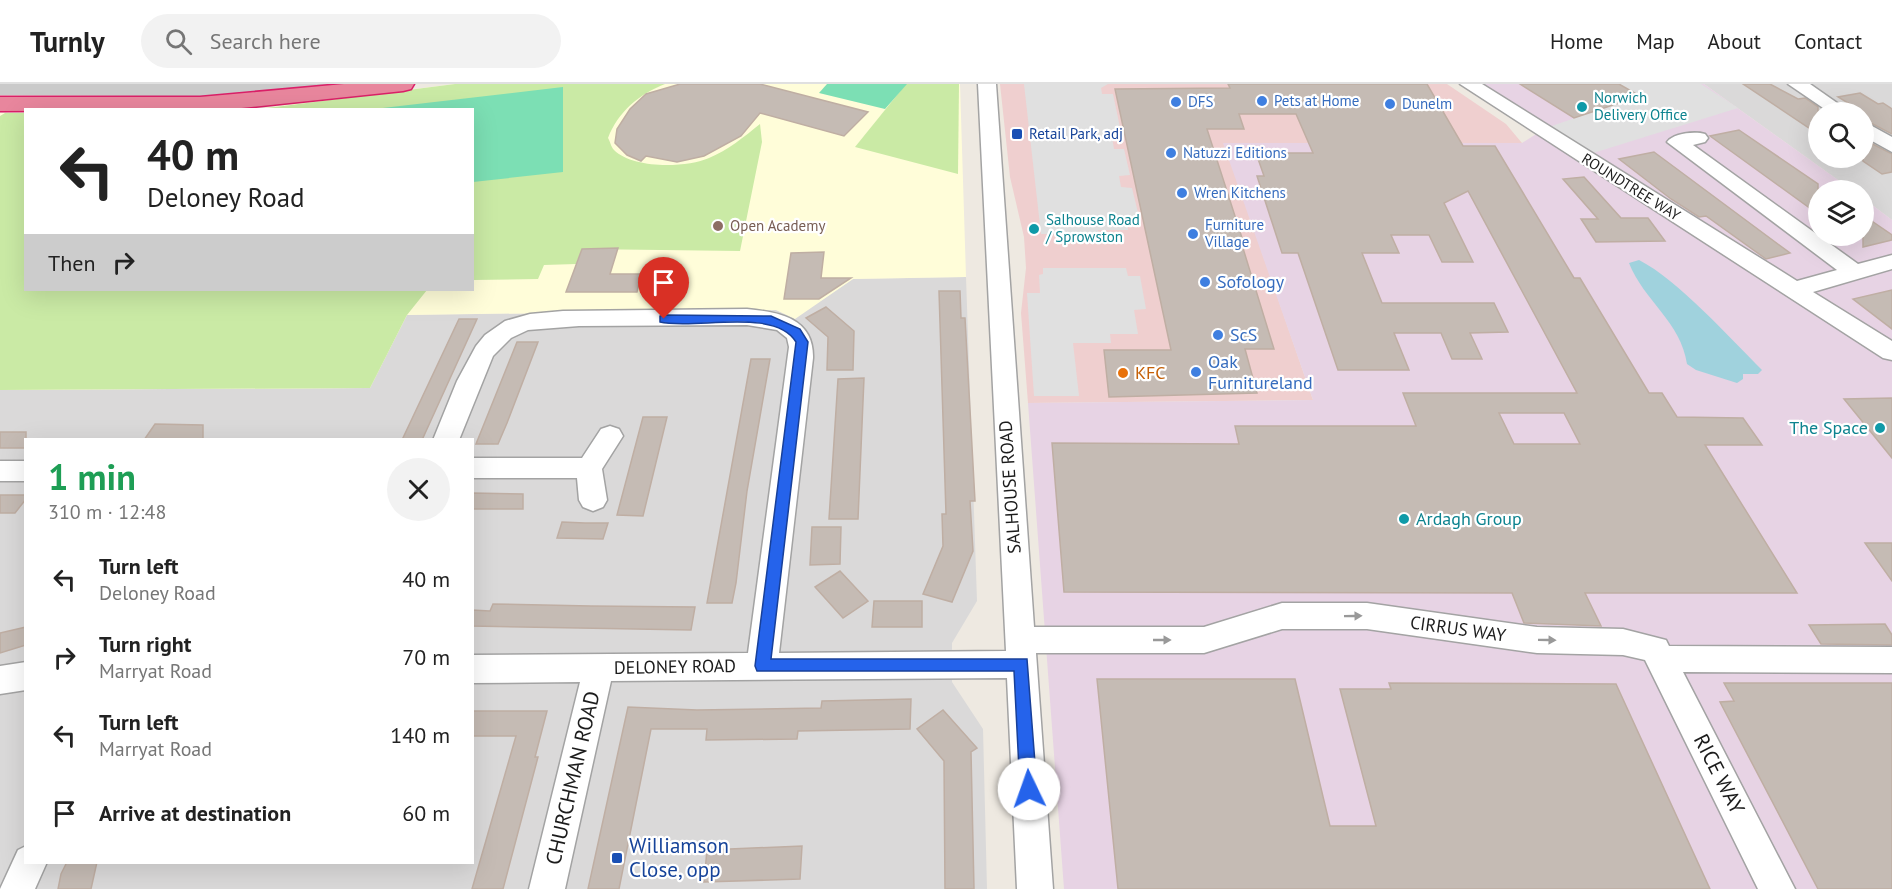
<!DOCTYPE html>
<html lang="en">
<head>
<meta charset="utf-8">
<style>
	body { margin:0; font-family:"PT Sans",sans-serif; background:#f2f2f2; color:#222; height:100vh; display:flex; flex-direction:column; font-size:22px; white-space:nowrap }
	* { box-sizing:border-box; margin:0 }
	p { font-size:20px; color:#767676 }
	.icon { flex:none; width:33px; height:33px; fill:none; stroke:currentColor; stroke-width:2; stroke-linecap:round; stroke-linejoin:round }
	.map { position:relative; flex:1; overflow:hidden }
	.panel { position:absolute; left:24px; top:354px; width:450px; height:426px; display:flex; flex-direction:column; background:#fff; border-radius:0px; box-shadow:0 6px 24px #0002 }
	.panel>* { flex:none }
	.hud { position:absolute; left:24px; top:24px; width:450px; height:183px; border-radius:0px; box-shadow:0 6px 24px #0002; background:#fff; color:#222; overflow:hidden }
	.controls { position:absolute; left:1808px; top:18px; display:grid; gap:12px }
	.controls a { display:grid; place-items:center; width:66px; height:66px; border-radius:50%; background:#fff; box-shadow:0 6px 24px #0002; font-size:30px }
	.pin { position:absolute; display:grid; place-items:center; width:51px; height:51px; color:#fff; margin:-62px -26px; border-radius:50% 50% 50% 0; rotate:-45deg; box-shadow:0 0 6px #0007 }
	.pin .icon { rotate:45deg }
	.me { position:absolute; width:66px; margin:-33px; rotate:357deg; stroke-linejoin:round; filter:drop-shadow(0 0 4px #0008) }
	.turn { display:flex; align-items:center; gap:21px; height:126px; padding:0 24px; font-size:27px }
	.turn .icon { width:78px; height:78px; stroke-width:2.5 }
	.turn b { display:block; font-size:42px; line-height:51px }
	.then { display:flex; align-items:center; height:57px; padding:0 24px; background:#0003; gap:12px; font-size:22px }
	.round { display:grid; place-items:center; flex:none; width:63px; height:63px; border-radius:32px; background:#f2f2f2 }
	.head { display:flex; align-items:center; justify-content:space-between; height:102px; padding:0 24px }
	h1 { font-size:36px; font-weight:800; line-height:45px; color:#1e9e55 }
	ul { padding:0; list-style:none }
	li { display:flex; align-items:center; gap:18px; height:78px; padding:0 24px }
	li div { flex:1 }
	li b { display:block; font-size:22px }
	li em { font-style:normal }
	header { display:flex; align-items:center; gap:36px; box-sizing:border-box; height:84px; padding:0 30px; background:#fff; border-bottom:2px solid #e0e0e0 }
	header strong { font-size:28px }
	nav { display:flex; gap:33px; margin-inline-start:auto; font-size:21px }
	.search { width:420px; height:54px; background:#f2f2f2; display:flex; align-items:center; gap:15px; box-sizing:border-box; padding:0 21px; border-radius:33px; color:#767676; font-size:22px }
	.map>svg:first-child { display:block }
	.residential { fill:#dad9d9; fill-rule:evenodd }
	.commercial { fill:#efcfcf }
	.industrial { fill:#e7d3e4 }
	.education { fill:#fffdd9 }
	.religious { fill:#cacaca }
	.grass { fill:#caeaa5 }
	.pitch { fill:#7cdfb4 }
	.parking { fill:#e0e0e0 }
	.water { fill:#a0d2dd }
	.building { fill:#c5bbb4; stroke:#bfaea3; stroke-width:1.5; fill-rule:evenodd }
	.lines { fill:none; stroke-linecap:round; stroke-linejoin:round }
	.minor-casing { stroke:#a3a3a3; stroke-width:3 }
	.highway-casing { stroke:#da2068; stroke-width:3 }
	.minor { fill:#fff; fill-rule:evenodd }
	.highway { fill:#e8869d; fill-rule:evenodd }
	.oneway { fill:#999 }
	.route { fill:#2563eb; stroke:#184099; stroke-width:1.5 }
	.shop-dot { fill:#3f7fe0; stroke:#fff; stroke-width:2 }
	.culture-dot { fill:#0f9aa8; stroke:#fff; stroke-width:2 }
	.transit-dot { fill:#1a4fb4; stroke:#fff; stroke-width:2 }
	.education-dot { fill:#8d6e63; stroke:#fff; stroke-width:2 }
	.food-dot { fill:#e8710a; stroke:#fff; stroke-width:2 }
	.labels { text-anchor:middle; stroke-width:4.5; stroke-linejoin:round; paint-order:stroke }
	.far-culture-label { font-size:15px; fill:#0d838f; stroke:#fff; text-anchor:start }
	.far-shop-label { font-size:15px; fill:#366cbe; stroke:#fff; text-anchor:start }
	.far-transit-label { font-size:15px; fill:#164399; stroke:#fff; text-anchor:start }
	.far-street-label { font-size:15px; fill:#1c1c1c; stroke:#fff }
	.far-education-label { font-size:15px; fill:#785e54; stroke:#fff; text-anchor:start }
	.shop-label { font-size:18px; fill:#366cbe; stroke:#fff; text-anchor:start }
	.food-label { font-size:18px; fill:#c56008; stroke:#fff; text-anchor:start }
	.culture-label { font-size:18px; fill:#0d838f; stroke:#fff; text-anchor:end }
	.street-label { font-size:18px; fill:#1c1c1c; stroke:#fff }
	.near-street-label { font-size:21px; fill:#1c1c1c; stroke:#fff }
	.near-transit-label { font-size:21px; fill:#164399; stroke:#fff; text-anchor:start }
</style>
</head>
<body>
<header>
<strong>Turnly</strong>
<div class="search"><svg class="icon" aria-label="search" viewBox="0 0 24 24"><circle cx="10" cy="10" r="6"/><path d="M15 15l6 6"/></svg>Search here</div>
<nav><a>Home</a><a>Map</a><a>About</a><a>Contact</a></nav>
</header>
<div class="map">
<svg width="1892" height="805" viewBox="0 0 1892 805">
	<rect width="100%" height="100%" fill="#eee9e1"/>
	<!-- residential -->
	<g class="residential">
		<path d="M1704,0H1892V136L1863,114V106H1852ZM1818,28H1863V74H1818Z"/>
		<path d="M966,193L977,517L952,559V598L983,645L987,805H0V306L369,304L407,231L776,226L795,234L853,195ZM26,356H472V778H26Z"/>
	</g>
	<!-- commercial -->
	<polygon class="commercial" points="1000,0 1447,0 1506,40 1522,59 1224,59 1313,316 1028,319 1021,229 1026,184 1024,153 1010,93"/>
	<!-- industrial -->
	<polygon class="industrial" points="1472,0 1704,0 1852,106 1818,106 1818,152 1863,152 1863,114 1892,136 1892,805 1064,805 1028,319 1313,316 1223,59 1522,59 1546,44"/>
	<!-- education -->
	<polygon class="education" points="455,0 960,0 966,193 853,195 795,235 776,226 407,231 370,304 0,306 0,29 25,29 26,206 472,206 472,26 253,25"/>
	<!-- religious -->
	<polygon class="religious" points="0,0 342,0 224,12 142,12 0,11"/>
	<!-- grass -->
	<g class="grass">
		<path d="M455,0H665C639,10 618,28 608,54C610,57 611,63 614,66C633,85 686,84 709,74C728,66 744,53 760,40L762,58L740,167L582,165L576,180L544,181L538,195L473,196L472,26H253Z"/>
		<polygon points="906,0 959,0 958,90 855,63"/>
		<polygon points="5,29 25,29 26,206 427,206 407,231 370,304 0,306 0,32"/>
	</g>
	<!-- pitch -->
	<g class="pitch">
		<polygon points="827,0 907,0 885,25 819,9"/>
		<polygon points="563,3 563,88 473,98 472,26 374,25"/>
	</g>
	<!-- parking -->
	<g class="parking">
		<polygon points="1024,0 1108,0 1101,4 1102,10 1113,10 1122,53 1112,53 1114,65 1124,65 1130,91 1119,92 1121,103 1132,104 1139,133 1127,132 1128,146 1098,146 1098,150 1041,150"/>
		<polygon points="1619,0 1701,0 1738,24 1590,70 1546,44 1639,12"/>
		<polygon points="1043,184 1126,184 1128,192 1140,192 1146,225 1134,226 1138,250 1110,250 1111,259 1073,259 1079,312 1034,312 1027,209 1040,209 1039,191 1043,190"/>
	</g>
	<!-- water -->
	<path class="water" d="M1639,176C1678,196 1729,253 1762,286L1758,290H1743V295L1737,299L1696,286L1687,280C1681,238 1644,217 1629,179Z"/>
	<!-- building -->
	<g class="building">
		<polygon points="680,0 760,0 868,28 844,52 760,29 741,52 704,72 677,78 646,72 641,77 627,71 615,59 617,45 630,25 646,10"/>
		<path d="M1228,0H1427L1463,62H1495L1574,194H1580L1649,309H1662L1677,333L1743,334L1762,361H1705L1797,509H1585L1601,542L1524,539L1512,509L1064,508L1052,359L1239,360L1235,342H1416L1403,309H1577L1468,107L1444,119L1473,178H1442L1429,151H1391L1399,169H1362L1382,219H1494L1508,248L1470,249L1482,275H1452L1441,249H1394L1409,286H1338L1298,169H1282L1257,92H1264L1256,69H1313L1296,30H1239L1244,45H1207L1244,160L1242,161L1274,265H1245L1257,309L1109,313L1104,266H1171L1115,5L1230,4ZM1499,329H1564L1580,360H1514Z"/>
		<polygon points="1520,0 1619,0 1640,12 1574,34"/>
		<polygon points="1743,0 1770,0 1798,15 1805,14 1818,23 1818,50"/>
		<polygon points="1860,9 1878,20 1883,19 1892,25 1892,50 1863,35 1863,28 1838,13"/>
		<polygon points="1739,46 1818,100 1818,130 1710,52"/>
		<polygon points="1863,55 1892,70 1892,88 1882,90 1863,77"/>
		<polygon points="1654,68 1790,169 1766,175 1706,132 1699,133 1671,115 1619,75"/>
		<polygon points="1584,93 1621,134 1648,134 1665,157 1596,158 1581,135 1598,135 1563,95"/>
		<polygon points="1863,131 1892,151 1892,156 1863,163"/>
		<polygon points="618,164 610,190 641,190 637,208 566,208 582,165"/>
		<polygon points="824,168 821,194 851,194 819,215 784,215 791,169"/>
		<polygon points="1892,206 1892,245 1853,215"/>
		<polygon points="939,207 960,207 961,234 965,234 975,417 970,417 973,467 952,518 923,510 943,462 942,430 946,430"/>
		<polygon points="826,223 854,247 853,286 827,286 828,253 806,234"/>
		<polygon points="459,235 477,235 422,356 402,356"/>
		<polygon points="517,258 538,258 507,339 498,360 476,360"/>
		<polygon points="751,275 770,275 747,407 736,499 732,519 707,519"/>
		<polygon points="864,294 858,435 829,435 838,295"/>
		<polygon points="1892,314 1892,374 1844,315"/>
		<polygon points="643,333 667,333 643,432 617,431"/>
		<polygon points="155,340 203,341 203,356 144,356"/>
		<rect x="0" y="348" width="26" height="16"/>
		<polygon points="472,409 523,410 523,425 472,425"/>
		<polygon points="0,411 26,411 26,415 15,429 0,429"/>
		<polygon points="562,438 585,439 608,439 603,455 557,454"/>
		<polygon points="812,443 841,443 840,480 810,481"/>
		<polygon points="1865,459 1892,459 1892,497"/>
		<polygon points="840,487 868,517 843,534 815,503"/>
		<polygon points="874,517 922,517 922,543 872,543"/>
		<polygon points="493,520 591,522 695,523 691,546 472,542 472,526 490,527"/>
		<polygon points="1885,540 1892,551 1892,561 1821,560 1809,541"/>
		<polygon points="26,543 26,561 0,569 0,549"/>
		<polygon points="1097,595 1295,595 1330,742 1376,742 1340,605 1391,605 1389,599 1616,600 1710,805 1118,805"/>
		<polygon points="1724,599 1892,599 1892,805 1818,805 1720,618 1734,617"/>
		<polygon points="911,615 910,645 798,647 797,655 706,656 707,645 651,645 619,805 588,805 628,623 697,626 821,624 822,617"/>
		<polygon points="943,626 977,664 971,668 974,805 945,805 944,677 917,645"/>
		<polygon points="472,627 547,627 535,673 538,673 503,805 472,805 516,652 472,652"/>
		<polygon points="802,762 800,795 704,798 707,766"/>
		<polygon points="67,778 97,778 91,805 58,805 61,790"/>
	</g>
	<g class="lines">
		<defs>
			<g id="minor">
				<path d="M978,0H996L1034,543H1204L1282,519H1367L1537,543L1623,545L1666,556L1669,562L1892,563V589L1683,588L1795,805H1758L1645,576L1623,571L1537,569L1367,545H1282L1204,569H1036L1053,805H1017L1007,594L611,597L565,805H529L580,598L472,599V571L748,569L789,263L787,254L777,246L747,241L579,242L528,246L511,254L493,272L459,356H433L457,297L476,262L485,251L505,237L530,230L563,227L747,225C779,228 814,234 813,274L779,569L1006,567Z"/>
				<path d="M1460,0H1482L1797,197L1837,186L1667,58C1673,49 1695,47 1705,50L1708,54L1705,58L1693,61L1858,180L1892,171V185L1813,208L1892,257V276L1883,274Z"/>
				<polygon points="1788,0 1810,0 1850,28 1829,28"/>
				<polygon points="1863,37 1892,53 1892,68 1863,52"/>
				<polygon points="610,342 619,345 623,352 602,385 607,416 603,423 593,427 583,423 579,416 577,394 472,394 472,374 582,374 601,345"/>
				<rect x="0" y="377" width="26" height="20"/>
				<polygon points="26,578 26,606 0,610 0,582"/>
				<polygon points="26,762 26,778 47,778 35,805 0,805 18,766"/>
			</g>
			<polygon id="highway" points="344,0 414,0 411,5 403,7 222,26 0,27 0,13 200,13"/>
		</defs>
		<!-- minor casing -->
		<use href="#minor" class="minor-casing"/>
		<!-- highway casing -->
		<use href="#highway" class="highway-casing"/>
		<!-- minor -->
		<use href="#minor" class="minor"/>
		<!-- highway -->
		<use href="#highway" class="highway"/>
	</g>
	<!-- one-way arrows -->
	<defs><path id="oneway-solid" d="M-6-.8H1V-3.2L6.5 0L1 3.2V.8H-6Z" transform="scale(1.5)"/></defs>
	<g class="oneway">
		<use href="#oneway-solid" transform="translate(1353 532) rotate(-1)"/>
		<use href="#oneway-solid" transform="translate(1162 556)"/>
		<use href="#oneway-solid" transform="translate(1547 556) rotate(1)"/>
	</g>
	<!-- route -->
	<path class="route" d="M664,231L771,232L800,245L808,258L771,575H1027L1037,705L1035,711L1029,713L1023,711L1020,705L1014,587H757L755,582L796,258C775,223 695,246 660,238V232Z"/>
	<!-- markers -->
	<g class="shop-dot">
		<circle cx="1262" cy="17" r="6"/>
		<circle cx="1176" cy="18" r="6"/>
		<circle cx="1390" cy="20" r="6"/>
		<circle cx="1171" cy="69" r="6"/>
		<circle cx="1182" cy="109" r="6"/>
		<circle cx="1193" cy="150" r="6"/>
		<circle cx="1205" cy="198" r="6"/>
		<circle cx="1218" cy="251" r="6"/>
		<circle cx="1196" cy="288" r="6"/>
	</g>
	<g class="culture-dot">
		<circle cx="1582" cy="23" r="6"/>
		<circle cx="1034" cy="145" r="6"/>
		<circle cx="1880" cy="344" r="6"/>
		<circle cx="1404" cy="435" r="6"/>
	</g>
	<g class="transit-dot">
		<rect x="1011" y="44" width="12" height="12" rx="3"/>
		<rect x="611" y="768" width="12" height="12" rx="3"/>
	</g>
	<circle class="education-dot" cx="718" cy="142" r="6"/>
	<circle class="food-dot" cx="1123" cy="289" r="6"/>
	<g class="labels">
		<!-- far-culture labels -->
		<g class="far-culture-label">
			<text x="1594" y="19">Norwich<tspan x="1594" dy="17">Delivery Office</tspan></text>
			<text x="1046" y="141">Salhouse Road<tspan x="1046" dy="17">/ Sprowston</tspan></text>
		</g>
		<!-- far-shop labels -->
		<g class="far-shop-label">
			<text x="1274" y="22">Pets at Home</text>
			<text x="1188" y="23">DFS</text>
			<text x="1402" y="25">Dunelm</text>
			<text x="1183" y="74">Natuzzi Editions</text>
			<text x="1194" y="114">Wren Kitchens</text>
			<text x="1205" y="146">Furniture<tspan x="1205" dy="17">Village</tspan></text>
		</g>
		<!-- far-transit labels -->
		<g class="far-transit-label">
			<text x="1029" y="55">Retail Park, adj</text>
		</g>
		<!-- far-street labels -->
		<g class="far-street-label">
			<text transform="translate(1631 103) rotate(32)" y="5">ROUNDTREE WAY</text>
		</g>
		<!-- far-education labels -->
		<g class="far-education-label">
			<text x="730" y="147">Open Academy</text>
		</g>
		<!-- shop labels -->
		<g class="shop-label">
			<text x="1217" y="204">Sofology</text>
			<text x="1230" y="257">ScS</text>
			<text x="1208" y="284">Oak<tspan x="1208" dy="21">Furnitureland</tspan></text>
		</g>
		<!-- food labels -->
		<g class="food-label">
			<text x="1135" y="295">KFC</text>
		</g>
		<!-- culture labels -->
		<g class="culture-label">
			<text x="1868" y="350">The Space</text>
			<text x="1416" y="441" text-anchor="start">Ardagh Group</text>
		</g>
		<!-- street labels -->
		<g class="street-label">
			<text transform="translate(1010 403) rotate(-94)" y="6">SALHOUSE ROAD</text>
			<text transform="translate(1458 545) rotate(8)" y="6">CIRRUS WAY</text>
			<text transform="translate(675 583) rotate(-1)" y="6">DELONEY ROAD</text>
		</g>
		<!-- near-street labels -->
		<g class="near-street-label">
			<text transform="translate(1719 690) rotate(63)" y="7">RICE WAY</text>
			<text transform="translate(573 694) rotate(-77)" y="7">CHURCHMAN ROAD</text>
		</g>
		<!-- near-transit labels -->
		<g class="near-transit-label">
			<text x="629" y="769">Williamson<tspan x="629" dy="24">Close, opp</tspan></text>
		</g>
	</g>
</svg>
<div class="controls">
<a><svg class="icon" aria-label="search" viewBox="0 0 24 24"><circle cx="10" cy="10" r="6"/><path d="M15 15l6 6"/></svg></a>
<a><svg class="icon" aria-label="layers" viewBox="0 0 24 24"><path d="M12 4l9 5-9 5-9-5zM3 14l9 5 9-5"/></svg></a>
</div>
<div class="pin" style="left:664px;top:235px;background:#d93025"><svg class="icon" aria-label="arrive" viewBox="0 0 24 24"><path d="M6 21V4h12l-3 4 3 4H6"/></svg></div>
<svg class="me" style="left:1029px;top:705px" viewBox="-20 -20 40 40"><circle r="19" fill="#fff"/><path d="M0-13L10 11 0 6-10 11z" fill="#2563eb"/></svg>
<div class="hud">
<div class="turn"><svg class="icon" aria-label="left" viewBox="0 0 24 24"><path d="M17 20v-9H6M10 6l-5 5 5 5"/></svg><div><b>40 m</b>Deloney Road</div></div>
<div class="then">Then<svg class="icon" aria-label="right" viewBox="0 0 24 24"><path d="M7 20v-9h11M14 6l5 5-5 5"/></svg></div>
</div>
<section class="panel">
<div class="head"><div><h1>1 min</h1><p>310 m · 12:48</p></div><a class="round"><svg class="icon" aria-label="close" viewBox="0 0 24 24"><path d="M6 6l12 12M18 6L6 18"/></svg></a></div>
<ul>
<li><svg class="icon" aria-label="left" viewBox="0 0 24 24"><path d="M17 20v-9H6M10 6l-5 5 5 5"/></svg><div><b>Turn left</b><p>Deloney Road</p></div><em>40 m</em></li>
<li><svg class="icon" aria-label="right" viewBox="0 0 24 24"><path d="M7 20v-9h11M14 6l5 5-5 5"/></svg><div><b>Turn right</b><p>Marryat Road</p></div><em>70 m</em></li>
<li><svg class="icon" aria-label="left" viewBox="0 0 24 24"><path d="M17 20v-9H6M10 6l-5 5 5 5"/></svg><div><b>Turn left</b><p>Marryat Road</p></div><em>140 m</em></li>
<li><svg class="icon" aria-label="arrive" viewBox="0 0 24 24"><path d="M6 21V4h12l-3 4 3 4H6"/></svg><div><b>Arrive at destination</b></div><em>60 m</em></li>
</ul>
</section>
</div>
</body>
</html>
